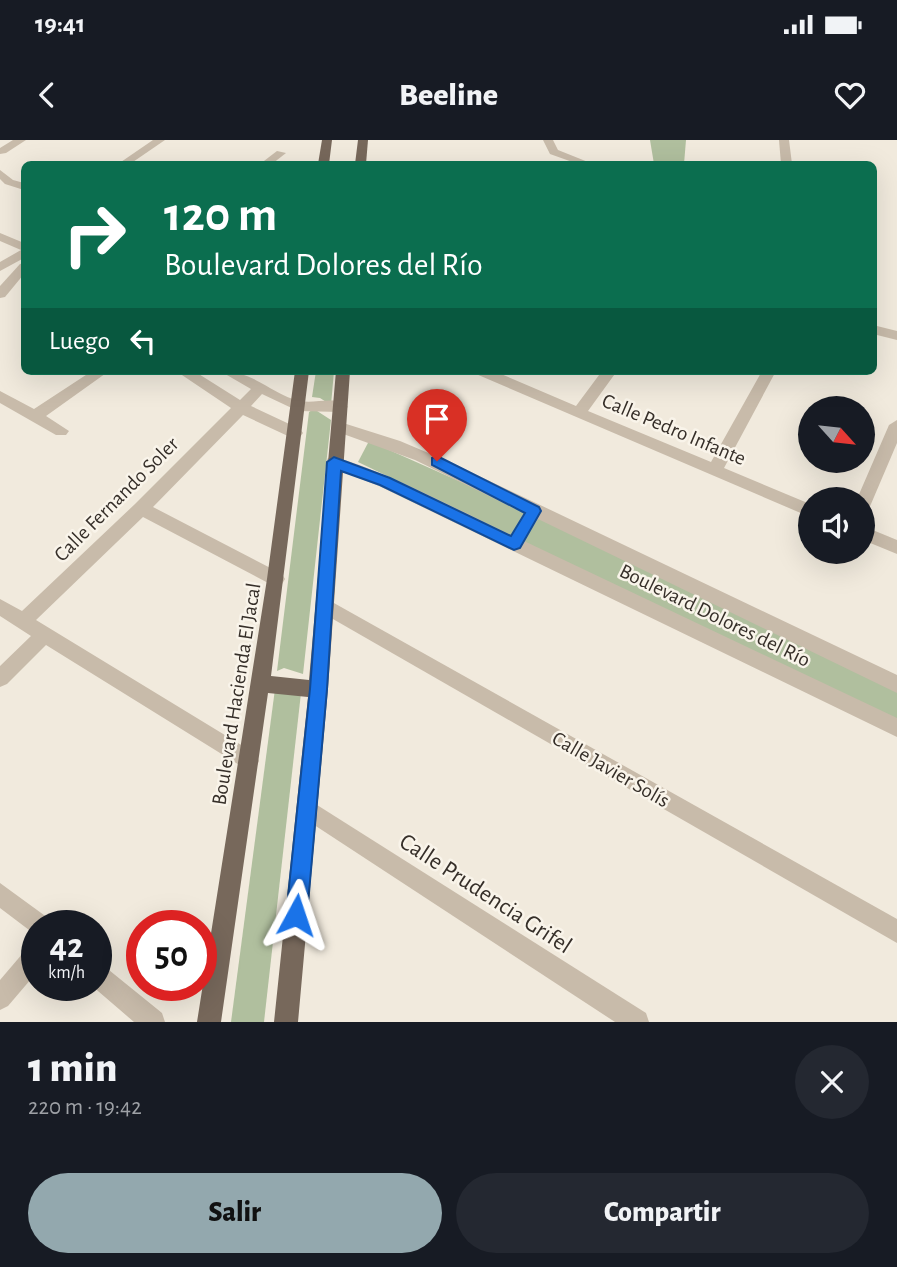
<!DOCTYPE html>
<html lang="es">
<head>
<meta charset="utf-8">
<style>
	body { margin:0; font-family:"Alegreya Sans",sans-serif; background:#242831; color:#f1f3f6; height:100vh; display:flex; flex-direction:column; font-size:26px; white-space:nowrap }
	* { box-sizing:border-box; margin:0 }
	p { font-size:23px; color:#9ea1a6 }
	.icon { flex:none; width:38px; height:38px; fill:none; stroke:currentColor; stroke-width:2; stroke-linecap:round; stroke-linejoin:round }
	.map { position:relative; height:882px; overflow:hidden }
	.side { display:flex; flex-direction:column; background:#171b24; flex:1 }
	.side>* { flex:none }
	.top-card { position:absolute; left:21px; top:21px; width:856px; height:214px; border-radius:10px; box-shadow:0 7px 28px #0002; background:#0b6e4f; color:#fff; overflow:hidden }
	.needle { width:46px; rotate:117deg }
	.controls { position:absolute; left:798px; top:256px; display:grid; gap:14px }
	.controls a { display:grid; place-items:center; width:77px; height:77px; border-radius:50%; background:#171b24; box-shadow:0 7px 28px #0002; font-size:35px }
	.speed { position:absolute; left:21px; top:770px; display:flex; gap:14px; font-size:35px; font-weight:700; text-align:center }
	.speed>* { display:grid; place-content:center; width:91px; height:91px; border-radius:50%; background:#171b24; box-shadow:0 7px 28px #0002; line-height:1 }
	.speed small { font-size:18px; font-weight:400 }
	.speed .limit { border:10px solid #d22; background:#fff; color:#111 }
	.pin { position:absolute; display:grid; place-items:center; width:60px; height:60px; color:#fff; margin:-72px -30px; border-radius:50% 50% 50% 0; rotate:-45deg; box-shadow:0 0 7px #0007 }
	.pin .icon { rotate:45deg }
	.me { position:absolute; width:77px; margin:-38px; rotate:5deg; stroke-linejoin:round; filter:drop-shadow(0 0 5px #0008) }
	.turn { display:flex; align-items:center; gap:24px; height:147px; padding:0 28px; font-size:32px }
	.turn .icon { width:91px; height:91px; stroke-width:2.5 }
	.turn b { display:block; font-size:49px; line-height:60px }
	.then { display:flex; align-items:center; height:66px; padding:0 28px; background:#0003; gap:14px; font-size:26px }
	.round { display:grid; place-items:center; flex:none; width:74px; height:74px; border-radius:37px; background:#242831 }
	.overview { display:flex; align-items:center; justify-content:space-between; height:119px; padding:0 28px }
	h1 { font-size:42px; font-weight:800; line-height:52px }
	.button { display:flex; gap:14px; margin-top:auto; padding:14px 28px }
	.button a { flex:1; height:80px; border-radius:42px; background:#93a8ae; color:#111; font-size:28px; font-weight:800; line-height:80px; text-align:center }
	.button a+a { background:#242831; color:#f1f3f6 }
	.status { display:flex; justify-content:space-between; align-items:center; height:49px; padding:0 35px; background:#171b24; direction:ltr }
	.status svg { height:19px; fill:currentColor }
	header { display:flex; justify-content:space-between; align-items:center; height:91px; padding:0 28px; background:#171b24; font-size:32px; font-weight:800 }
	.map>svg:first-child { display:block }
	.green { fill:#b0bf9e }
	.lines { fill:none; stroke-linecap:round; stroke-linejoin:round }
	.minor { fill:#c8bbaa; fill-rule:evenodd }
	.major { fill:#77685b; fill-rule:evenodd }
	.route { fill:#1a73e8; stroke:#114b97; stroke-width:2 }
	.labels { text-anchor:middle; stroke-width:5; stroke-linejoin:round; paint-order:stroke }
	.street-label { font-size:21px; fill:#362f29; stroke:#f9f4ea }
	.near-street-label { font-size:24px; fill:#362f29; stroke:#f9f4ea }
</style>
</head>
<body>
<div class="status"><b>19:41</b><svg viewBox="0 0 49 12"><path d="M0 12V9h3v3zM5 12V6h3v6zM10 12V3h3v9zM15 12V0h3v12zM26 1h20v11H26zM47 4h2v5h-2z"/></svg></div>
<header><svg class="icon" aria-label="back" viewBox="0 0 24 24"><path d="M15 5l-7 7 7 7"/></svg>Beeline<svg class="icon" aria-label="heart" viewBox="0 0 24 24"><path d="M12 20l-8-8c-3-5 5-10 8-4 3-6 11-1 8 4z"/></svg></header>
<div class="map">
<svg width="897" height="882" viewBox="0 0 897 882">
	<rect width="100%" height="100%" fill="#f1eadd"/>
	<!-- green -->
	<g class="green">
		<polygon points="650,0 686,0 684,24 654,24"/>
		<polygon points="316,231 334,231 331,265 320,258 312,257"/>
		<polygon points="314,269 331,280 303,534 284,528 277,531 309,272"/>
		<polygon points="369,301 479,350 897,548 897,582 358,322"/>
		<polygon points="275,549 301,553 264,882 231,882"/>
	</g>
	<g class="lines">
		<!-- minor -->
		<g class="minor">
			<polygon points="13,0 26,0 6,13 0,14 0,8"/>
			<polygon points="153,0 165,0 130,24 118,24"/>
			<polygon points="543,0 553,0 558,10 593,24 578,24 550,14"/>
			<polygon points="779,0 789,0 792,24 781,24"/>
			<polygon points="277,11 286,13 272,24 260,24"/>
			<polygon points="0,30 13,40 24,43 24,50 5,44 0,39"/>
			<polygon points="0,93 24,103 24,118 0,131 0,122 21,110 0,101"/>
			<polygon points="24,123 24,134 5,157 0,158 0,146 20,124"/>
			<polygon points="873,185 897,191 897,200 873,194"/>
			<polygon points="92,231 109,231 46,276 69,291 66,295 56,295 0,263 0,251 34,269"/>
			<path d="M176,231H194L240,260L251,249L220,231C256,231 271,255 301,261C315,264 339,255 348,267L341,272L298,271L262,254L251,266L300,289L303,293L300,297H290L243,275L153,367L282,434L285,439L282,444L276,446L270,444L143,377L36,480L256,614L259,621L256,628L249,631L46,505L7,544L0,547V526L31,496L0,476V459L22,471L135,364L231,268Z"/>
			<polygon points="474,231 494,231 576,266 602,231 617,231 588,271 711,322 762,231 776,231 724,328 810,364 810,377 476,234"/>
			<polygon points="897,280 897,303 871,364 869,368 863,370 863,359 857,359 889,285"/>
			<path d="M340,282L400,301L452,323L897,535V553L538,379L524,401L897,578V597L379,346L328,326L326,322L328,318C349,312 483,382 511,395L524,373L415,320L335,291L332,287L335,283Z"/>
			<polygon points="863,386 897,400 897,414 863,400"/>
			<polygon points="325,458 897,779 897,803 319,471 316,466 319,461"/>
			<polygon points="306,658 646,873 649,882 615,882 299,675 296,668 299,661"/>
			<polygon points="0,743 48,778 51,786 37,786 37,796 0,768"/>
			<polygon points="37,802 37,832 8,866 0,870 0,840 29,806"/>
			<polygon points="96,822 104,826 162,873 165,882 134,882 91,845 96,845"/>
		</g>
		<!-- major -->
		<g class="major">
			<polygon points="322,0 332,0 329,24 318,24"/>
			<polygon points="358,0 368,0 366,24 355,24"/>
			<polygon points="295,231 309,231 271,536 309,540 336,231 350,231 328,549 298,882 274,882 308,557 268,553 221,882 197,882 267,439"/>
		</g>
	</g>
	<!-- route -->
	<polygon class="route" points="437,316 539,367 541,371 520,408 514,410 380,345 341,331 327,549 307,775 304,782 296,785 289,782 286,775 310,549 327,322 334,317 390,338 511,396 525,373 432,325 432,318"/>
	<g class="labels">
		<!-- street labels -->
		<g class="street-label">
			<text transform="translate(674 289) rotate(23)" y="7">Calle Pedro Infante</text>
			<text transform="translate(116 359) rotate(-45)" y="7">Calle Fernando Soler</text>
			<text transform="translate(715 475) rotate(26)" y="7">Boulevard Dolores del Río</text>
			<text transform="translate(236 554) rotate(-81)" y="7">Boulevard Hacienda El Jacal</text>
			<text transform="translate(611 629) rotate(30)" y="7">Calle Javier Solís</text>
		</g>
		<!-- near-street labels -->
		<g class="near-street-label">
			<text transform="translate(486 753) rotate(33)" y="8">Calle Prudencia Grifel</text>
		</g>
	</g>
</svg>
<div class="controls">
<a><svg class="needle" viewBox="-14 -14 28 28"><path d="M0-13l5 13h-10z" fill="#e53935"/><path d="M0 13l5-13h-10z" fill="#9ea1a6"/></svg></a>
<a><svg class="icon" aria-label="sound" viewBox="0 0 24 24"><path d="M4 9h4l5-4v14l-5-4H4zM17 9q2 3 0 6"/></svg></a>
</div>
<div class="speed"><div>42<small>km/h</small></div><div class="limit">50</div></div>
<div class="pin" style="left:437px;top:321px;background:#d93025"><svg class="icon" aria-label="arrive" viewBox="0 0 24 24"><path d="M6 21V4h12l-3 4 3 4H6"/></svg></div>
<svg class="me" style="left:296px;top:775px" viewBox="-20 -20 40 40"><path d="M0-17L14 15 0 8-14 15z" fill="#1a73e8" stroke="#fff" stroke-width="4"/></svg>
<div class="top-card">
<div class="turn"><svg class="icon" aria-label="right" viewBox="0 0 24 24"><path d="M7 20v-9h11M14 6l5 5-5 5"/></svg><div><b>120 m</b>Boulevard Dolores del Río</div></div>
<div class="then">Luego<svg class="icon" aria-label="left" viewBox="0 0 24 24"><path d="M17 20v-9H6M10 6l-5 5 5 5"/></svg></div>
</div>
</div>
<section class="side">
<div class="overview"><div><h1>1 min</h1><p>220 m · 19:42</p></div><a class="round"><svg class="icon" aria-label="close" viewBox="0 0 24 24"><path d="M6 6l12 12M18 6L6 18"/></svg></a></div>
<div class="button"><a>Salir</a><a>Compartir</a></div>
</section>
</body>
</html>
